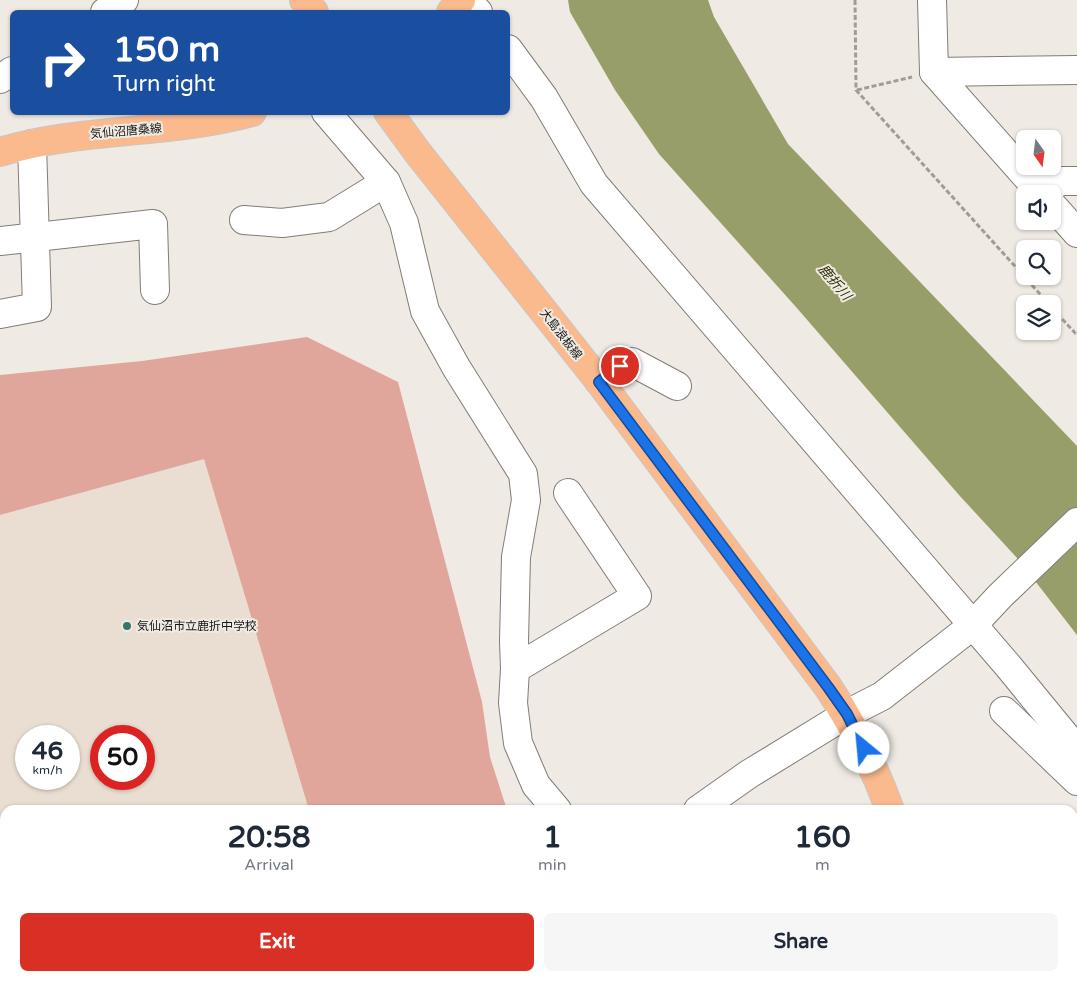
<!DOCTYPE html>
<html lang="en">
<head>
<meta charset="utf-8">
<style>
	body { margin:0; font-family:"Varela Round","Noto Sans JP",sans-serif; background:#f6f6f7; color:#1f2937; height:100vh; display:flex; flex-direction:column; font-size:19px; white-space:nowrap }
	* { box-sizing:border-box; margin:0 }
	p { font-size:16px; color:#747a83 }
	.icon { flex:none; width:28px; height:28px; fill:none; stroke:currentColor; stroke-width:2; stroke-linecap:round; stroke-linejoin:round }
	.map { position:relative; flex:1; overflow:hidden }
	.side { position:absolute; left:0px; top:805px; width:1078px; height:176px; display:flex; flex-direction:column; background:#fff; border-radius:15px 15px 0 0; box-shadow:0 1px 4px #0004 }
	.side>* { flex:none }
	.guide { position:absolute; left:10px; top:10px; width:500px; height:105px; border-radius:8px; box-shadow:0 1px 4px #0004; background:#1a4fa0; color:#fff; overflow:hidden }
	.needle { width:32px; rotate:166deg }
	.tools { position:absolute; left:1016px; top:130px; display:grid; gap:10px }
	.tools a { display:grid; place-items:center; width:45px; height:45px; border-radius:8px; background:#fff; box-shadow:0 1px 4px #0004; font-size:25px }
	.speed { position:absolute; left:15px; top:725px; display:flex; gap:10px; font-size:25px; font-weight:700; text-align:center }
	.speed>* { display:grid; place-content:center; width:65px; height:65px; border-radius:50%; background:#fff; box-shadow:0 1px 4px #0004; line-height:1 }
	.speed small { font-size:12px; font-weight:400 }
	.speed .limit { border:8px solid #d22; background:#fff; color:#111 }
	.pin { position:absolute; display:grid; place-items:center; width:42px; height:42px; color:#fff; margin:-21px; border:2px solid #fff; border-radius:50%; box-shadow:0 1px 5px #0007 }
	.me { position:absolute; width:55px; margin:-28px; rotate:332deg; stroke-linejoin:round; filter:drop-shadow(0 0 4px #0008) }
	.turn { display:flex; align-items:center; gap:18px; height:105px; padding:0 20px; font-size:22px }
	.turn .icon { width:65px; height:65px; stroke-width:2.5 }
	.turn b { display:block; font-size:35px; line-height:42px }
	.eta { display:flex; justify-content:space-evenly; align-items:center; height:85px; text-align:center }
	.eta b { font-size:30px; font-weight:700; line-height:35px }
	.cta { display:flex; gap:10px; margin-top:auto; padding:10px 20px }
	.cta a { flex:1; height:58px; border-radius:8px; background:#d93025; color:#fff; font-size:20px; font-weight:700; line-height:58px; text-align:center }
	.cta a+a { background:#f6f6f7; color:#1f2937 }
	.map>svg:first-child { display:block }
	.built { fill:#e9ded1; fill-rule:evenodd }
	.forest { fill:#e1a69b }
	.water { fill:#989e6a }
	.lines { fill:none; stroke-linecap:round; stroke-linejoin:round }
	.minor-casing { stroke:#827d77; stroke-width:30 }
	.major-casing { stroke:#c8c7c7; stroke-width:30 }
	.path { stroke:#a09d97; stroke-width:3; stroke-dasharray:5 2.5; stroke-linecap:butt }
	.minor { stroke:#fff; stroke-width:28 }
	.major { stroke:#fbb98e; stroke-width:28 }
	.route-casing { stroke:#114b97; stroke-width:12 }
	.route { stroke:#1a73e8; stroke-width:9 }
	.poi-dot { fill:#347768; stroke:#efeae3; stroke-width:2 }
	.labels { text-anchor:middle; stroke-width:4; stroke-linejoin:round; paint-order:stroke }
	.street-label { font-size:12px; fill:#191714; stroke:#efeae3 }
	.poi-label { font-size:12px; fill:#191714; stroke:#efeae3; text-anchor:start }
	.water-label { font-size:14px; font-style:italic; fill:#2f3207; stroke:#efeae3 }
</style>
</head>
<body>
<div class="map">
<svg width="1077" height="981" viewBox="0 0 1077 981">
	<rect width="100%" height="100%" fill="#efeae3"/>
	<!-- built -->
	<path class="built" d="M204,458L309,810H5V976H359L360,981H0V515ZM26,736H69V779H26ZM101,736H144V779H101Z"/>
	<!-- forest -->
	<g class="forest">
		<polygon points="307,337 398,382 482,702 490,757 507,810 309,810 204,459 0,515 0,375 142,361"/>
		<polygon points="359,976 673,976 674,981 360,981"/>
	</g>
	<!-- water -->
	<polygon class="water" points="568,0 708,0 714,17 788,144 1077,446 1077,635 1018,559 959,495 796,307 659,154 615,90 570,12"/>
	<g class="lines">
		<defs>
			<g id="minor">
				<polyline points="467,0 478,12"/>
				<polyline points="932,0 934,72 1077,70"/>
				<polyline points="105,12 124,0"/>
				<polyline points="508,49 544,98 594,184 1009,667 1077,750"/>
				<polyline points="934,72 1042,194"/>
				<polyline points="0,79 12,71"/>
				<polyline points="386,182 404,223 425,311 456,367 523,474 526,500 516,557 514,641 515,669 513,703 518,743 536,785 557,810"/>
				<polyline points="1040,192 1061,181 1077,181"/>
				<polyline points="1052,205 1077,233"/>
				<polyline points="244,220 282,223 329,217 386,182 326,112"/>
				<polyline points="0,241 153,224 155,290"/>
				<polyline points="0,314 37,307 32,144"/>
				<polyline points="599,381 620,365 632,362 677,386"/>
				<polyline points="515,669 637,596 568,493"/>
				<polyline points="1004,711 1077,781"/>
				<polyline points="698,810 749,774 847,714 882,696 972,626 1000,596 1077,522"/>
				<polyline points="712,976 713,981"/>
				<polyline points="822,976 826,981"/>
				<polyline points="987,976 991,981"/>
				<polyline points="1074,981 1077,971"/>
			</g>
			<g id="major">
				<polyline points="304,0 314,12"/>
				<polyline points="451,12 461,0"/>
				<path d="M388,112L418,153L599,381L828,687C854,726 874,766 890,810"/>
				<path d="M0,152C82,127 169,135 252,112"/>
				<polyline points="932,976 932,981"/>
			</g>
		</defs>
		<!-- minor casing -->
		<use href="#minor" class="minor-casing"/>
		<!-- major casing -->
		<use href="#major" class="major-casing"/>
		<!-- path -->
		<g class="path">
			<polyline points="855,0 856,90 1049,304"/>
			<polyline points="857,90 912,77"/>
			<polyline points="1052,308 1077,335"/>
		</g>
		<!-- minor -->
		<use href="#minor" class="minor"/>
		<!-- major -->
		<use href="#major" class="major"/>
	</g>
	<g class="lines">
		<defs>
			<polyline id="route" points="620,366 599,382 828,687 847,714 864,748"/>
		</defs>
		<!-- route casing -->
		<use href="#route" class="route-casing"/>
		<!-- route -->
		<use href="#route" class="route"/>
	</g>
	<!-- markers -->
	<circle class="poi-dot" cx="127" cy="626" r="5"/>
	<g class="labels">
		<!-- street labels -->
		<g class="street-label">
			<text transform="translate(126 131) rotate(-5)" y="4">気仙沼唐桑線</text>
			<text transform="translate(561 334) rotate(52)" y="4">大島浪板線</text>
		</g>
		<!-- poi labels -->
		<g class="poi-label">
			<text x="137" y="630">気仙沼市立鹿折中学校</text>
		</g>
		<!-- water labels -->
		<g class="water-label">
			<text transform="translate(835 282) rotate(50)" y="5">鹿折川</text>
		</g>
	</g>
</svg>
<div class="tools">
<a><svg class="needle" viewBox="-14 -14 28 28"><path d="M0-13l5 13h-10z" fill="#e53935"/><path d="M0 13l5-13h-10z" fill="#747a83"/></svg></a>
<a><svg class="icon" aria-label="sound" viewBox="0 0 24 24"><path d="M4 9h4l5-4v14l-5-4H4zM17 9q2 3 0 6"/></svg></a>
<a><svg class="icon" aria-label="search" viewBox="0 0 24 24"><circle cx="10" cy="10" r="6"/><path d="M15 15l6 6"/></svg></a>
<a><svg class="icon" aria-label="layers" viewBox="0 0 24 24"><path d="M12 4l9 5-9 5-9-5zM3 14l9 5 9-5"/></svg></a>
</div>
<div class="speed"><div>46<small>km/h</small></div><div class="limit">50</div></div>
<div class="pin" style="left:620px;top:366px;background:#d93025"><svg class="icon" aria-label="arrive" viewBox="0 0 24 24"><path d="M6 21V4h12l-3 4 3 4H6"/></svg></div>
<svg class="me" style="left:864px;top:748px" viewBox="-20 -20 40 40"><circle r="19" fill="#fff"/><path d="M0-13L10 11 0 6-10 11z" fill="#1a73e8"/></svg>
<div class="guide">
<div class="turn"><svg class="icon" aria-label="right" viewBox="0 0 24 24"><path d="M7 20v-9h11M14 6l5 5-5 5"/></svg><div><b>150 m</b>Turn right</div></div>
</div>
<section class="side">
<div class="eta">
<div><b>20:58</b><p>Arrival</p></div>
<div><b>1</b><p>min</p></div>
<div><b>160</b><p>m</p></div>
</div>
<div class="cta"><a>Exit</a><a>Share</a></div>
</section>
</div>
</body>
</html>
